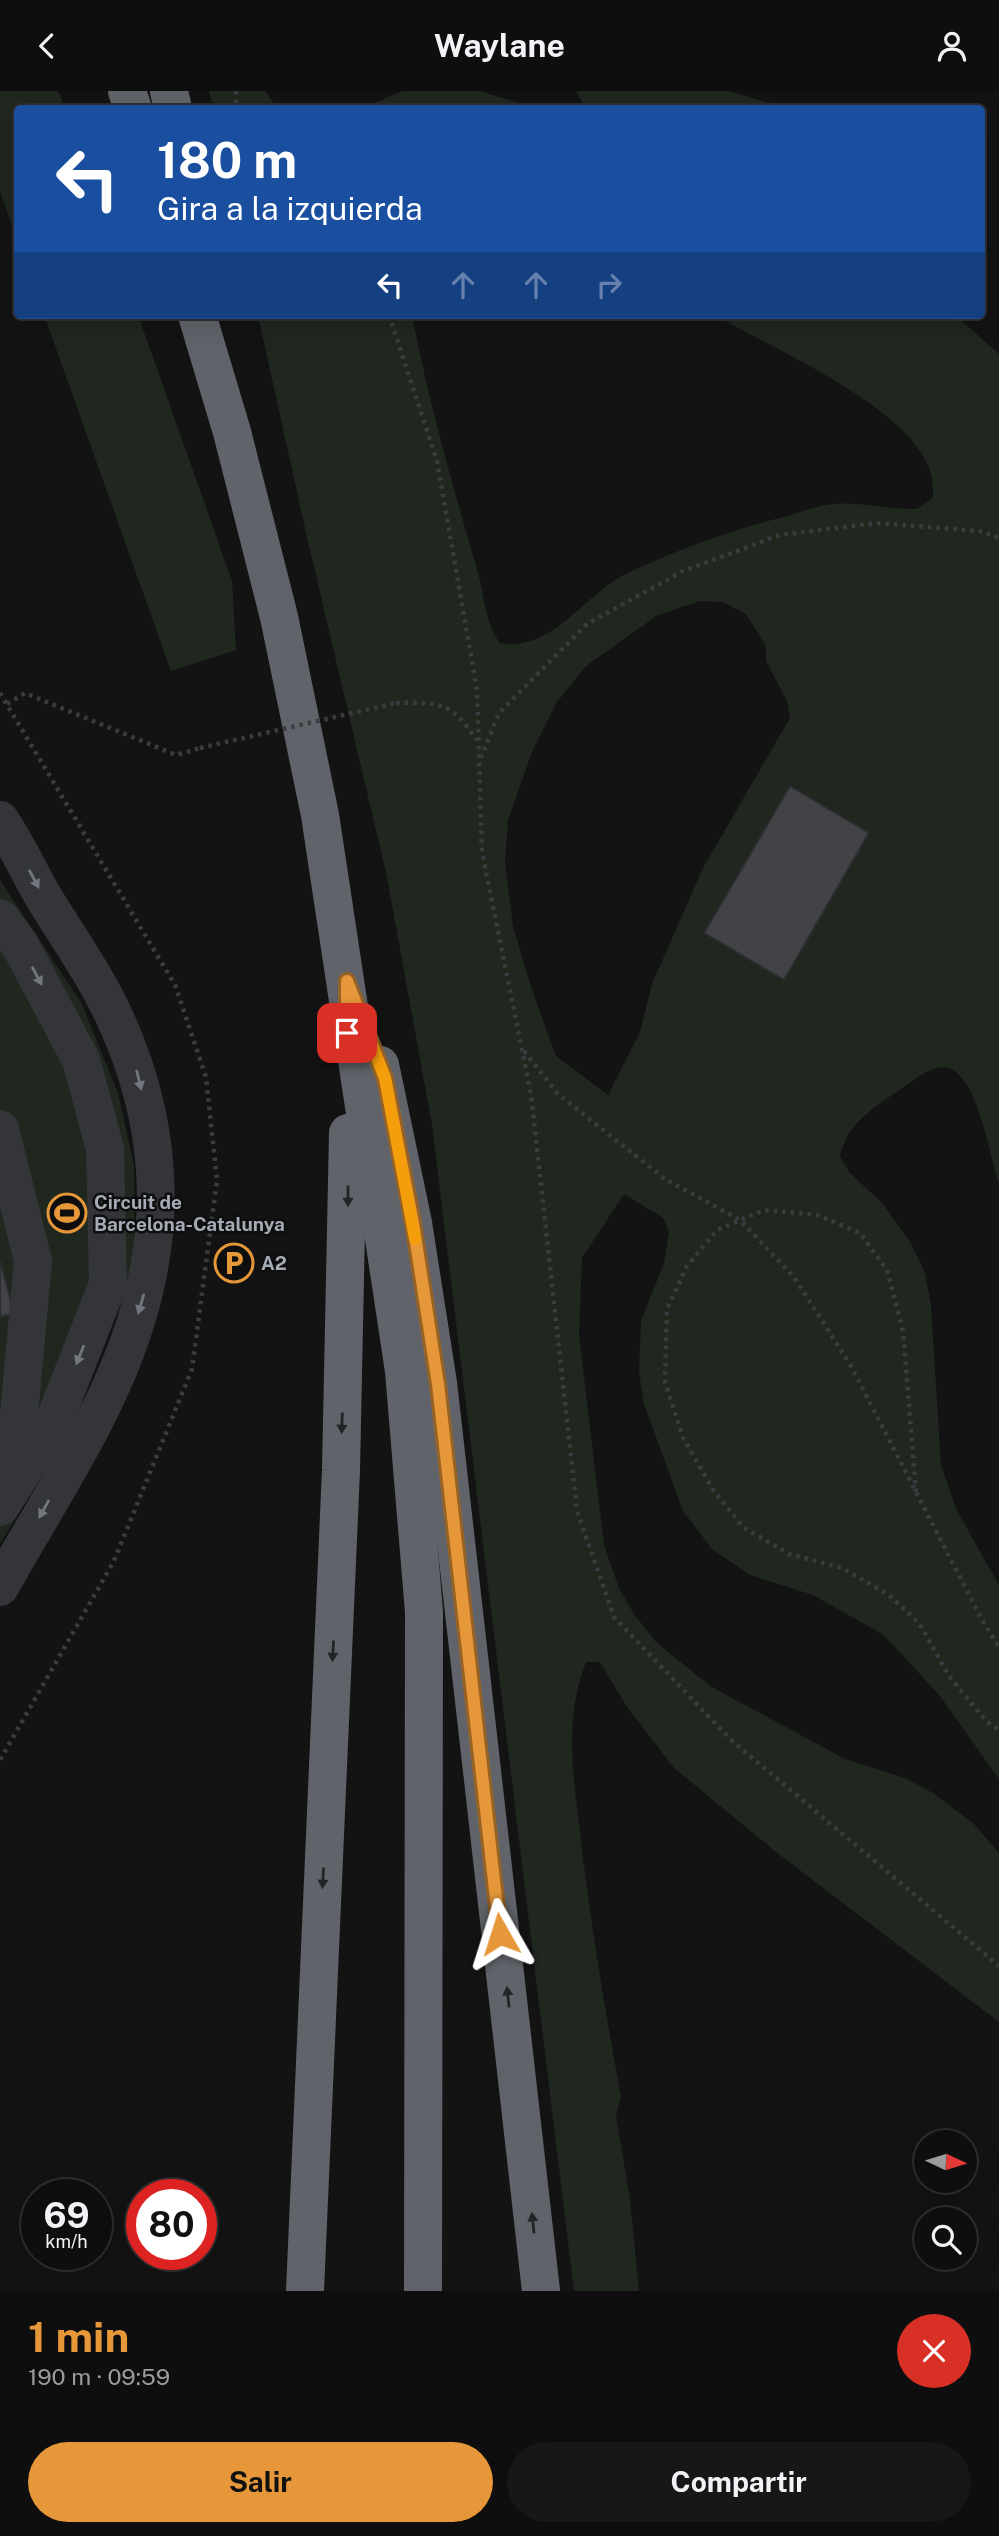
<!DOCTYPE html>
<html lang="es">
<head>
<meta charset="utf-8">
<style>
	body { margin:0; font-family:"Public Sans",sans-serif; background:#171718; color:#f1f3f6; height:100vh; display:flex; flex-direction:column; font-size:26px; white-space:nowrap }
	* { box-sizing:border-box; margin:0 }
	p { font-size:23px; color:#9b9c9e }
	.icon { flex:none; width:38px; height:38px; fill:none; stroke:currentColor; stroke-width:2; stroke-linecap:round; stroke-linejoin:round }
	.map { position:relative; height:2200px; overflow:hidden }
	.side { display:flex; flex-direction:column; background:#0e0e0f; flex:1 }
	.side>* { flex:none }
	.top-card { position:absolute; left:14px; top:14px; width:971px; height:214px; border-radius:7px; box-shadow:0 7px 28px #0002,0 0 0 2px #2e2e2f; background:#1a4fa0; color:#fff; overflow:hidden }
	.needle { width:46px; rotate:94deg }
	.buttons { position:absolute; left:914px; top:2039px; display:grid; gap:14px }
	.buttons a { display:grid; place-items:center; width:63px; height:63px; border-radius:50%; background:#0e0e0f; box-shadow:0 7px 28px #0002,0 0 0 2px #2e2e2f; font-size:35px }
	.speed { position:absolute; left:21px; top:2088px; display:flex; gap:14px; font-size:35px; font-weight:700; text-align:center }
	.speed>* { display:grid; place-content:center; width:91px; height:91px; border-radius:50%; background:#0e0e0f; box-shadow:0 7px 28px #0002,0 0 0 2px #2e2e2f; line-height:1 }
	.speed small { font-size:18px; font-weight:400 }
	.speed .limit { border:10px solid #d22; background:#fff; color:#111 }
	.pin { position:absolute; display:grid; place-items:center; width:60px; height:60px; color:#fff; margin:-30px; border-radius:14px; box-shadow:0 4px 10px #0006 }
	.me { position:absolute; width:77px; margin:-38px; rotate:354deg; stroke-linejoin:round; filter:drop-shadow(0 0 5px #0008) }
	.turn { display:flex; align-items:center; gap:24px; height:147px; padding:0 28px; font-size:32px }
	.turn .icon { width:91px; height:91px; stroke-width:2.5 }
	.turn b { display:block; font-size:49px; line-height:60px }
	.lanes { display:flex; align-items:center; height:66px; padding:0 28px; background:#0003; justify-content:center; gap:35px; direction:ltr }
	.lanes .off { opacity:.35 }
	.round { display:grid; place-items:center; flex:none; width:74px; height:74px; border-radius:37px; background:#171718 }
	.overview { display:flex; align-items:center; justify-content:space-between; height:119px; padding:0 28px }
	h1 { font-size:42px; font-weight:700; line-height:52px; color:#e69739 }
	.cta { display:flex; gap:14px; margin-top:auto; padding:14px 28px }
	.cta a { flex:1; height:80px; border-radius:42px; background:#e69739; color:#111; font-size:28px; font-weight:700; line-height:80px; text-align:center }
	.cta a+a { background:#171718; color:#f1f3f6 }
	header { display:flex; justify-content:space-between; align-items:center; height:91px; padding:0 28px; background:#0e0e0f; font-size:32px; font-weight:700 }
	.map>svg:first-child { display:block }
	.green { fill:#1f271f; fill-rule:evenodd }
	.building { fill:#424347; stroke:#2d2d30; stroke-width:2 }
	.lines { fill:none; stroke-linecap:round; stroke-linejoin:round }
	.path { stroke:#3a3c40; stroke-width:4.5; stroke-dasharray:3.5 5; stroke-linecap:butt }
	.minor { stroke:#343539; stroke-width:38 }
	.highway { stroke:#60646a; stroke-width:38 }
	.path-bridge { stroke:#3a3c40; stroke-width:4.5; stroke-dasharray:3.5 5; stroke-linecap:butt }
	.oneway { fill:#72767d }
	.oneway2 { fill:#222426 }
	.route-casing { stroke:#966225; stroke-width:18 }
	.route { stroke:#e69739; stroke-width:12 }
	.slow { stroke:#f59e0b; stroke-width:12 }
	.labels { text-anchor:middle; stroke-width:5; stroke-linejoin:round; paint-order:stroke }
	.poi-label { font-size:19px; font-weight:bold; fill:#a5abb4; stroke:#0e0e0f; text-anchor:start }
</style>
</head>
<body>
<header><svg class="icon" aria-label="back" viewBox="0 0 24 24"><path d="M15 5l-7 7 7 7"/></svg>Waylane<svg class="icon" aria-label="person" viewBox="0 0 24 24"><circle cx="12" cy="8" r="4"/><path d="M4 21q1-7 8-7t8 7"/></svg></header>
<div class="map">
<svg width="999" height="2200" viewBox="0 0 999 2200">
	<rect width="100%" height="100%" fill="#131314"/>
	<!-- green -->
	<g class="green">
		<polygon points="0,0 58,0 65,17 18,18 17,149 0,100"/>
		<polygon points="209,0 265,0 277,17 213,17"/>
		<polygon points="403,0 479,0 536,17 363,17"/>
		<polygon points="576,0 728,0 787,17 585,17"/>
		<polygon points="44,224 138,224 232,490 236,559 171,580"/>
		<path d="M258,224H412C429,312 453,396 478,482C485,506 485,532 500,552C553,561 583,504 626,483C679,458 731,439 787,425C802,421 818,414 834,413C857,411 884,417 908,418H917L932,408C949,329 770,259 716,224H955L999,263V1092C989,1068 977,967 937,977C921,981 908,994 895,1002C870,1019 847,1034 840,1065L849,1081L883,1113L911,1152L925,1182L931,1213L941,1374L956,1418L999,1494V1688L940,1605L884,1544L813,1504L750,1484L712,1458L683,1420L644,1313L639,1281L641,1230L664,1172L669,1141L663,1127L624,1103L582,1167L579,1244L604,1454L619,1497L634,1523L656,1551L710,1595L845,1668L905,1687L933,1702L974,1733L999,1762V1931L776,1761L674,1677L625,1613L600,1571H586C562,1632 575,1695 582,1759C592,1842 606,1924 621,2006L616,2025L630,2108L639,2200H574L432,1034L387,786L306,442ZM700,510L723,511L746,523L766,555V570L788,612L790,627L703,777L652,893L640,941L608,1004L556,965L531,896L513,835L505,771L508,729L532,661L557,611L586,575L658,524Z"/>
		<polygon points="0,789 82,913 118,1002 134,1074 135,1170 72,1334 0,1453"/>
	</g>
	<!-- building -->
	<g class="building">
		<polygon points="790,695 869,742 784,889 704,842"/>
		<polygon points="0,1170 14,1222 0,1226"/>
	</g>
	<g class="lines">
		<!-- path -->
		<g class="path">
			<polyline points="236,0 236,18"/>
			<polyline points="389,224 437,370 477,599 482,761 531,1003 577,1420 614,1526 730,1648 999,1875"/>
			<polyline points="0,602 175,894 206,986 217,1089 192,1278 114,1470 0,1669"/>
			<path d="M396,612C442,611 450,611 477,649"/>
			<polyline points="7,613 25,602 176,664 200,657"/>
			<polyline points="481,667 499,622 587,533 683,480 780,444 876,432 979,440 999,447"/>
			<polyline points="524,960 558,1003 665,1088 740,1129 794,1186 851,1275 982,1529 999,1556"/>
			<polyline points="916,1401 903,1240 887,1179 860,1142 817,1124 764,1119 717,1139 687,1175 667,1218 665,1291 683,1347 714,1400 743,1436 789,1463 842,1477 889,1504 919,1532 949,1585 986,1630 999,1639"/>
		</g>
		<!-- minor -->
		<g class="minor">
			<path d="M0,729C17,754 29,781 44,807C68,846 95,884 114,925C161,1026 169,1127 135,1233C106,1326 47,1411 0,1496"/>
			<polyline points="0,827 20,854 81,969 105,1058 108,1193 53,1333 0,1416"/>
			<polyline points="0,1038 33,1170 19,1324 0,1365"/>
		</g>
		<!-- highway -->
		<g class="highway">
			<polyline points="127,0 133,18"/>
			<polyline points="169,0 173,18"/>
			<polyline points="197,224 232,341 279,526 320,724 404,1280 424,1521 423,2200"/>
			<polyline points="380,974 413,1132 438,1292 541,2200"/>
			<polyline points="305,2200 341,1379 348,1042"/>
		</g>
		<!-- path-bridge -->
		<polyline class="path-bridge" points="200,657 396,612"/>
	</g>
	<!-- one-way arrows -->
	<defs><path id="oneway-solid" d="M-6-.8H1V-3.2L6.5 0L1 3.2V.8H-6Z" transform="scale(1.75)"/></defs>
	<g class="oneway">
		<use href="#oneway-solid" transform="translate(34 788) rotate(62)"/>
		<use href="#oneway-solid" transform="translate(37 885) rotate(62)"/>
		<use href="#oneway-solid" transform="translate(139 989) rotate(76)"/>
		<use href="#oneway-solid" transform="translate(141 1213) rotate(106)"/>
		<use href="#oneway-solid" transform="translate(80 1264) rotate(112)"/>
		<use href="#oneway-solid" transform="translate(44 1418) rotate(119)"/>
	</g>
	<g class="oneway2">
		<use href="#oneway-solid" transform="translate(348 1105) rotate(90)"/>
		<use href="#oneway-solid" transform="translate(342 1332) rotate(92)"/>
		<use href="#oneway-solid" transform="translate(333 1560) rotate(93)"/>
		<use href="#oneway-solid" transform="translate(323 1787) rotate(93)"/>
		<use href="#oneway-solid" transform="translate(508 1906) rotate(-96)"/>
		<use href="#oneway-solid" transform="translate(533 2132) rotate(-96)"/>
	</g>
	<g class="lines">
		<defs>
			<polyline id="route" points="347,942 347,890 385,987 413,1132 438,1293 500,1843"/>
		</defs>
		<!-- route casing -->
		<use href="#route" class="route-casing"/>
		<!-- route -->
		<use href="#route" class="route"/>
		<!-- slow -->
		<polyline class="slow" points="370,949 385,987 415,1148"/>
	</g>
	<!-- icons -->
	<defs>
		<symbol id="stadium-ring" viewBox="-11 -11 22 22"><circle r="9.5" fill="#0e0e0f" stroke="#e69739" stroke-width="1.5"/><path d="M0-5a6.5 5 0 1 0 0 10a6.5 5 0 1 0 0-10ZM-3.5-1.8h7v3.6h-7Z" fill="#e69739"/></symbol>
		<symbol id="parking-ring" viewBox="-11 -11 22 22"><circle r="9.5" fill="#0e0e0f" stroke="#e69739" stroke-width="1.5"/><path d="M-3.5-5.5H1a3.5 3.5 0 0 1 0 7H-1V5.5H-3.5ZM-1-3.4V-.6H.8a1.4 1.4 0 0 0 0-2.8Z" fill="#e69739"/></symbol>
	</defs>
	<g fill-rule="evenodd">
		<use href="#stadium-ring" x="45" y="1100" width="44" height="44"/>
		<use href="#parking-ring" x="212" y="1150" width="44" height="44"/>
	</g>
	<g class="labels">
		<!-- poi labels -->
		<g class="poi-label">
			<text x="94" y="1118">Circuit de<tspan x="94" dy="22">Barcelona-Catalunya</tspan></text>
			<text x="261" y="1179">A2</text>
		</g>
	</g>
</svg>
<div class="buttons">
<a><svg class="needle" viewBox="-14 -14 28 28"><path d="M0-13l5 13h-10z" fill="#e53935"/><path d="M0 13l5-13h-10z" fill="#9b9c9e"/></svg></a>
<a><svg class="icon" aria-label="search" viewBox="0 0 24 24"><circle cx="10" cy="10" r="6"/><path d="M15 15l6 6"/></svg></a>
</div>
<div class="speed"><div>69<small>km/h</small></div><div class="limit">80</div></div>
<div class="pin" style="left:347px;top:942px;background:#d93025"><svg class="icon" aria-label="arrive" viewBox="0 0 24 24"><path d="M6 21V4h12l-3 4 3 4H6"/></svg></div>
<svg class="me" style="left:500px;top:1843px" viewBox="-20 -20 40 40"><path d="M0-17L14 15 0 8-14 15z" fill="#e69739" stroke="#fff" stroke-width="4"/></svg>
<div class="top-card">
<div class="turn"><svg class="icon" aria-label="left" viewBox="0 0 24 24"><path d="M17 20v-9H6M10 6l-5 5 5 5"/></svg><div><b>180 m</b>Gira a la izquierda</div></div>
<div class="lanes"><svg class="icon" aria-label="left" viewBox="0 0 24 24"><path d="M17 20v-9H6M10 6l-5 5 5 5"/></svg><svg class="icon off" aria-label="ahead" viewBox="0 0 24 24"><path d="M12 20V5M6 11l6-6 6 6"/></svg><svg class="icon off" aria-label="ahead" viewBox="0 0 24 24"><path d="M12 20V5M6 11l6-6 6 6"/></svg><svg class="icon off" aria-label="right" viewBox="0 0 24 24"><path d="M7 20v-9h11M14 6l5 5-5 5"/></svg></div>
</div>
</div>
<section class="side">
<div class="overview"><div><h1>1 min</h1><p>190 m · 09:59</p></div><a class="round" style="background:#d93025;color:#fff"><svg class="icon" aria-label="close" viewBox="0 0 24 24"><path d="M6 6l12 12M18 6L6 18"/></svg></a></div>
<div class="cta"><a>Salir</a><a>Compartir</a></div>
</section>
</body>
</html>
